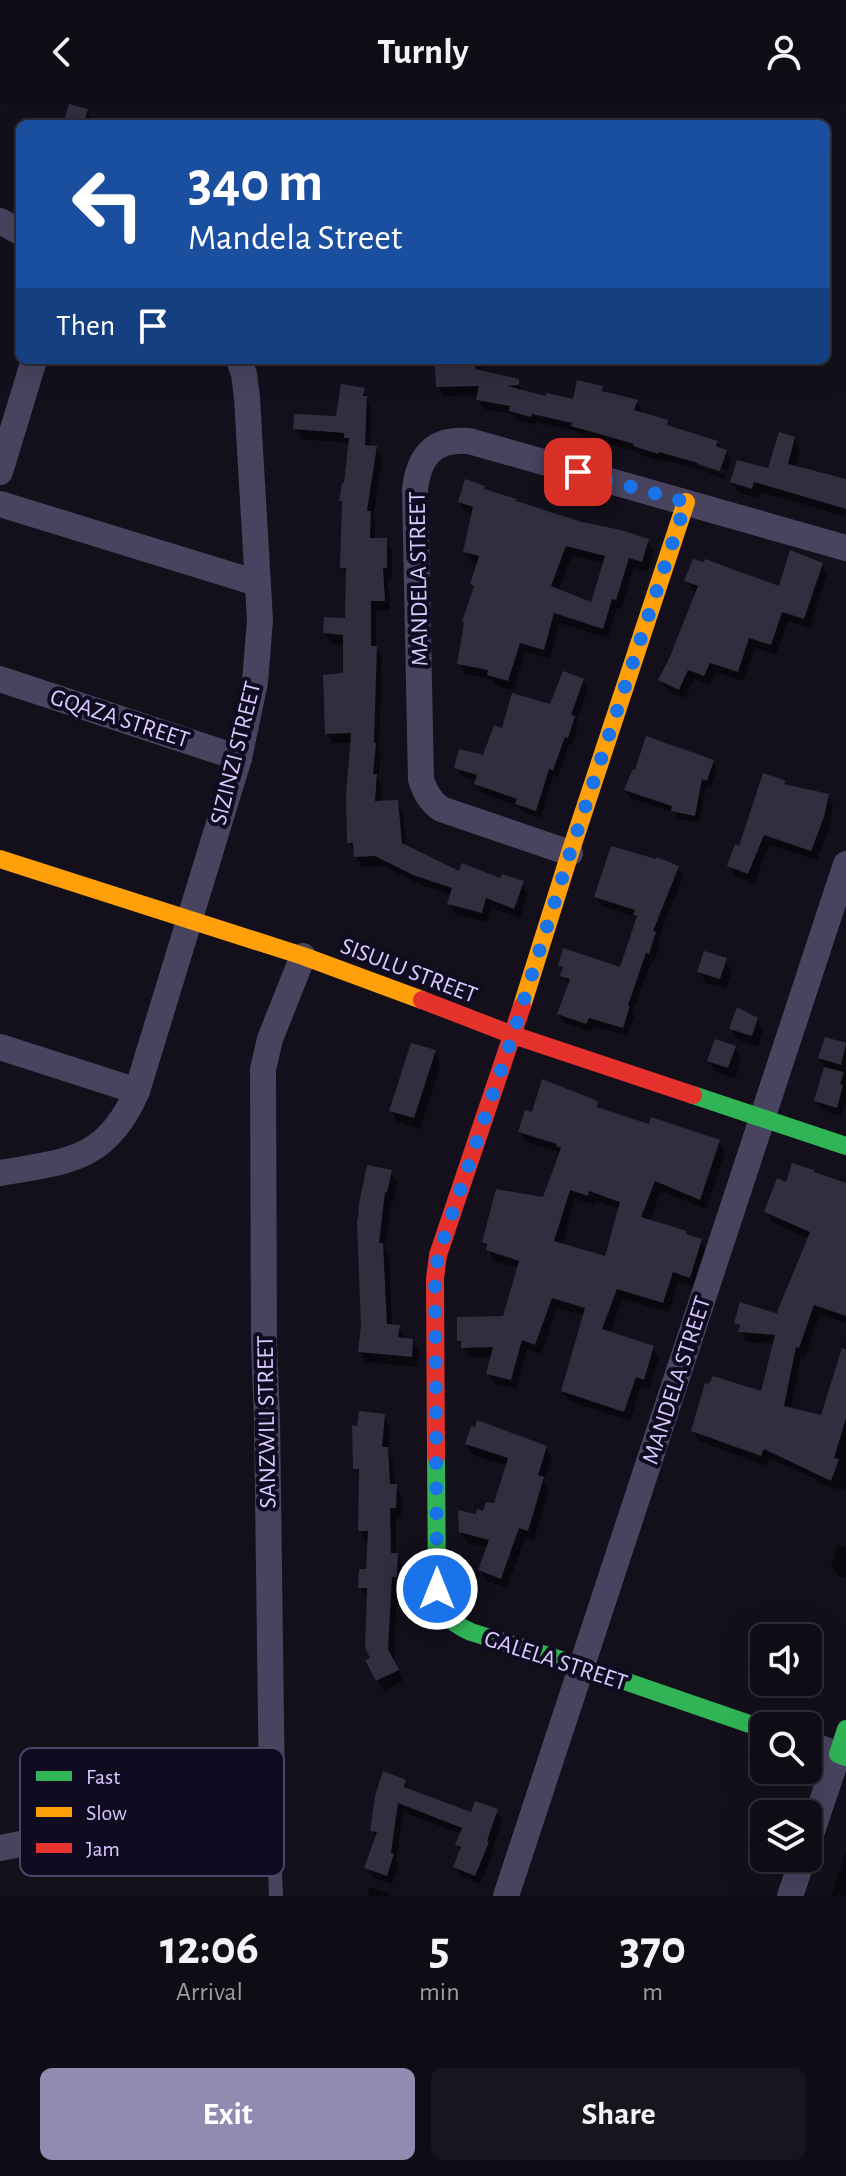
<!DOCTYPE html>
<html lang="en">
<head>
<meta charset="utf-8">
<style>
	body { margin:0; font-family:"Alegreya Sans",sans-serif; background:#17151e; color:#f1f3f6; height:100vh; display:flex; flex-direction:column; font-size:30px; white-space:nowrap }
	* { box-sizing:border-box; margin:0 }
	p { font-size:26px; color:#9b9ba0 }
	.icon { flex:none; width:44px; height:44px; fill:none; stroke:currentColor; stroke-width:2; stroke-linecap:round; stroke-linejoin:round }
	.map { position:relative; height:1792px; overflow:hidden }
	.side { display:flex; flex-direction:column; background:#0e0c15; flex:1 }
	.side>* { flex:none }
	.top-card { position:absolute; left:16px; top:16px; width:814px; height:244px; border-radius:12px; box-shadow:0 8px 32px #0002,0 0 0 2px #2e2c34; background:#1a4fa0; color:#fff; overflow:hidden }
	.tools { position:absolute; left:750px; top:1520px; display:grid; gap:16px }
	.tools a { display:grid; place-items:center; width:72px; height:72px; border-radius:12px; background:#0e0c15; box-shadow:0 8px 32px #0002,0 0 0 2px #2e2c34; font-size:40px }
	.pin { position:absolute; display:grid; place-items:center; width:68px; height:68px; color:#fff; margin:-34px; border-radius:16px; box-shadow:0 4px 12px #0006 }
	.me { position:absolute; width:88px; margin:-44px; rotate:0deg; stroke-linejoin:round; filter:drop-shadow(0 0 6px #0008) }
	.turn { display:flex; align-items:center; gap:28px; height:168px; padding:0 40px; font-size:36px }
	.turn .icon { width:104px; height:104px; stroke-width:2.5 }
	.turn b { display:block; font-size:56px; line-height:68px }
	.then { display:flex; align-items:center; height:76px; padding:0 40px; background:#0003; gap:16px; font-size:30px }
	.eta { display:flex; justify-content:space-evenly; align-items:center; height:136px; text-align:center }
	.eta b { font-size:48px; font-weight:700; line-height:56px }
	.button { display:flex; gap:16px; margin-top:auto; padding:16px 40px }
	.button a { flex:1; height:92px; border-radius:12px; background:#928ab0; color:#fff; font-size:32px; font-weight:700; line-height:92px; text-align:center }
	.button a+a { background:#17151e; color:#f1f3f6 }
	header { display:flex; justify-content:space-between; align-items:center; height:104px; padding:0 40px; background:#0e0c15; font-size:36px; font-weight:700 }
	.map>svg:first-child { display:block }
	.shadow { fill:#0007; fill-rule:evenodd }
	.building { fill:#322d3f; fill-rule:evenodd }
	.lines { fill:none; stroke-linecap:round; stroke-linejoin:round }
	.lane { stroke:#48435e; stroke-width:14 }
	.street { stroke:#48435e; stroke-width:26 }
	.fast { stroke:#30b455; stroke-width:18 }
	.slow { stroke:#ff9f0a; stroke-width:18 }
	.jam { stroke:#e5322d; stroke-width:18 }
	.route { stroke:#1a73e8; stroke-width:14; stroke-dasharray:0 25.2 }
	.labels { text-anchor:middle; stroke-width:8; stroke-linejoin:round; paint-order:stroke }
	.street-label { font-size:24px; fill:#d7cbff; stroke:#110b21 }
	.key { fill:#110b21; stroke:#4c4564; stroke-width:2 }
	.key-label { font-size:22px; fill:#d7cbff }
</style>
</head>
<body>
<header><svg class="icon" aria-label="back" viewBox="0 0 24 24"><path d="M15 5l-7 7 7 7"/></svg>Turnly<svg class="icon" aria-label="person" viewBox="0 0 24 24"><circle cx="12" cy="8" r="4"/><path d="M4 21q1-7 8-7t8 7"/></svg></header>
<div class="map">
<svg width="846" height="1792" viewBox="0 0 846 1792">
	<rect width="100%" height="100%" fill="#13101c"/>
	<!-- shadow -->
	<g class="shadow">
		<polygon points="87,7 93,20 65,20"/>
		<polygon points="445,256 476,256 481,263 480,268 518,276 523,288 548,294 574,297 602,284 605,289 636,297 642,307 641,310 667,318 670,324 717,338 731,356 728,367 697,358 697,362 726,371 725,375 704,367 663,356 663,358 641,351 639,349 579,331 576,327 536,318 536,321 516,316 513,310 484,305 478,296 479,291 443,292 438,282 445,262"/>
		<polygon points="363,286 371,304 370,344 376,344 382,355 373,415 375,419 375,436 386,436 392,447 392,474 388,474 390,507 376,507 376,543 382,555 379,647 381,651 378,676 382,682 381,699 397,698 403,709 406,743 460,770 522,779 528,790 520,814 491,804 487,818 455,810 449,799 452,791 421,781 383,762 362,763 349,738 352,639 333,639 327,629 345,571 345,541 331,539 325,529 347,517 348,473 342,464 344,401 341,396 346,381 349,339 301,335 295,324 338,314"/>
		<polygon points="794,334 800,345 795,364 846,378 846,413 760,388 758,394 739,389 732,378 769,367"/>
		<path d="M484,384L486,387L516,396L518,400L647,437L654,447L647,468L634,464L621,505L617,504L608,534L559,519L550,555L525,548L514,587L495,581L491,575L465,570L459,559L475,486L472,480L478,460L471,458L465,448L473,411L466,408L460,398ZM572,452L605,460L592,500L558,487Z"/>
		<polygon points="821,460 827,471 810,524 788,517 776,551 755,544 744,577 716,568 710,581 694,575 685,594 667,586 661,576 698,489 693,487 687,477 780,485"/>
		<polygon points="583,577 588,586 576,618 578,622 572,641 569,640 558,673 553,672 541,714 522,708 518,702 481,689 476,680 477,677 461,672 457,664 485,654 503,627 551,603"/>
		<polygon points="713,657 717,666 711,684 706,682 699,719 678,715 674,708 631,695 626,686"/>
		<polygon points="784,679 786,683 828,692 833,702 829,724 817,756 769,741 754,779 735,772 729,762"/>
		<polygon points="678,764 683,773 658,835 660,839 654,858 651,858 632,910 634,913 627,932 594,922 591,928 564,919 559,910 568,881 560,861 621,865 638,815 636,813 602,802 596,793"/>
		<polygon points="725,855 732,867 726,885 706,879 699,867"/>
		<polygon points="757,916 763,927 758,943 738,936 731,924"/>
		<polygon points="827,935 846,941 846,1003 844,1002 841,1012 822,1006 817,997 826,964 820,954"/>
		<polygon points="734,943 741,955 735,975 716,968 709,957"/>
		<polygon points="434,948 441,959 420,1025 398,1018 391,1006"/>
		<path d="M597,999L601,1006L650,1022L719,1038L725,1048L706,1105L661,1087L649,1118L686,1129L688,1132L701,1136L707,1147L696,1183L678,1178L669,1208L622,1195L609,1230L653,1244L659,1254L649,1285L641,1282L630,1317L569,1297L563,1287L585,1212L557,1204L541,1250L527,1245L516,1285L495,1280L488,1269L493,1253H469L459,1237L505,1214L519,1164L494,1157L484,1138L544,1095L562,1049L526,1038L520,1028L533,1011ZM575,1095L594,1101L595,1097L620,1105L606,1154L562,1142Z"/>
		<polygon points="391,1068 397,1079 393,1099 391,1099 385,1145 389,1152 392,1222 398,1223 405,1234 412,1237 419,1248 417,1263 366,1258 360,1247 363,1221 359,1120"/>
		<polygon points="815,1071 846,1081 846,1219 820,1210 805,1254 801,1253 791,1306 822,1314 846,1237 846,1386 838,1383 837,1386 817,1378 815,1375 769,1354 767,1362 699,1337 693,1327 762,1290 775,1240 746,1238 736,1218 781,1214 809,1135 772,1118 766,1108 787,1081"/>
		<polygon points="383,1312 390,1323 388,1347 393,1356 395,1382 402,1393 402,1414 396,1414 396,1450 403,1462 402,1484 397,1484 394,1558 403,1577 384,1587 377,1576 373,1555 367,1494 360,1483 368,1467 370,1438 366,1438 360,1426 361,1374 355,1364"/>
		<polygon points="467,1340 546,1343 552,1354 544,1377 549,1385 534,1436 525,1434 507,1484 486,1477 480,1466 488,1444 467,1439 461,1428 477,1413 495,1402 508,1362 473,1351"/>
		<polygon points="838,1440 846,1443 846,1474 838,1472 831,1461"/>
		<polygon points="405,1677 411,1688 472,1711 496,1707 502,1717 492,1747 493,1749 480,1780 461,1773 455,1763 461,1748 457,1740 461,1730 403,1708 396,1757 399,1762 392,1780 372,1773 367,1764 377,1734 372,1726"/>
		<polygon points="846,1748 846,1792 831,1792"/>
		<polygon points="370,1783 390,1790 391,1792 367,1792"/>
	</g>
	<!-- building -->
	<g class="building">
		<polygon points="69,0 88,5 84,20 63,20"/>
		<polygon points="443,256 476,256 475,265 519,275 519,281 507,282 546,292 546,289 573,295 577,276 603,282 602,287 638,296 634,306 668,316 667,321 718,337 716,342 727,346 720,367 698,360 698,359 659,348 658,350 633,342 634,340 571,322 572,319 532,310 531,313 509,307 510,302 476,296 479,282 436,283 435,260 443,260"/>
		<polygon points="341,280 365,284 363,292 367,292 365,341 377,342 367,407 371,407 370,434 387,434 387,464 383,464 385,497 371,497 371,542 377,542 374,639 376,639 373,670 377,670 375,697 398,696 402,739 459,767 462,759 500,774 502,770 524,777 514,805 486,794 482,809 447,800 452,784 413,771 375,752 354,753 353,739 347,739 346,690 351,629 325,630 323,571 343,569 343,531 323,529 324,513 345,514 346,464 340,464 342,397 339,397 342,379 344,379 349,334 344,334 344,329 293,325 294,310 336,312"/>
		<polygon points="779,328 795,333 788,360 846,375 846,405 754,378 752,385 730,378 737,356 768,364"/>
		<path d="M465,375L485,382L484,385L517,395L516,397L582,418L621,426L649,435L642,458L629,454L616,496L612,495L603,525L554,509L544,546L520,539L508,577L487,571L488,566L457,560L464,519L462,518L474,482L470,480L479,452L463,448L473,403L458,398ZM566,442L605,452L591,498L551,482Z"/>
		<polygon points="790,446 823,459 804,515 782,508 771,541 749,534 738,568 710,559 704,572 688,566 679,586 658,576 669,555 698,482 684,477 693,455 704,458 705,455 779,482"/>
		<polygon points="563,567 584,575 571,611 575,612 568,634 565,633 553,666 549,665 536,707 515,700 517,695 474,680 477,671 454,664 459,645 483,651 494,621 502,624 512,589 550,600"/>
		<polygon points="646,632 714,656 707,677 702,675 695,712 671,707 672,702 624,686 633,665 635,666"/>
		<polygon points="763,669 786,677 784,680 829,690 824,713 811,747 764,731 748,770 727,762 735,740 739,742"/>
		<polygon points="611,742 656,755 657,753 679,762 653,827 656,828 649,850 646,849 628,901 630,902 623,924 589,914 586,920 557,910 570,875 560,872 563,863 558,862 563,844 620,863 637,812 633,811 635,806 594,793"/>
		<polygon points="704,847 727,854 720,875 697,868"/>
		<polygon points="737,903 758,914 752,932 729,925"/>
		<polygon points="825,933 846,939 841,961 818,954"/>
		<polygon points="715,935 736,942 728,964 707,957"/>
		<polygon points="411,939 436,946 414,1014 389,1007"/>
		<polygon points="824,963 844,968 840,980 843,981 837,1004 814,997"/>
		<path d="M542,975L598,997L597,1003L649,1020L651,1013L720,1036L700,1096L655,1077L641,1113L687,1127L686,1130L702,1135L690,1174L673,1168L663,1199L617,1185L602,1225L654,1242L644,1276L636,1273L624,1308L561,1287L585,1204L552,1194L535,1241L522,1236L511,1276L486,1270L493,1243L461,1244V1237H457V1213L503,1212L519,1157L486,1146L487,1140L482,1138L496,1085L543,1093L561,1044L556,1042L557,1040L518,1028L525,1006L532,1008ZM570,1086L588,1092L589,1087L620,1098L605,1152L554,1137Z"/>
		<polygon points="792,1059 814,1066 814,1068 846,1079 846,1212 814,1201 799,1244 796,1243 784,1302 821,1311 842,1244 846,1245 846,1314 834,1354 839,1355 831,1377 764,1345 761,1352 691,1327 705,1279 709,1280 713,1272 761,1287 775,1231 738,1228 740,1221 734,1219 740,1198 778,1210 777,1208 810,1128 764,1108 777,1074 786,1078"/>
		<polygon points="367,1061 392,1066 387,1089 385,1088 379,1139 383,1139 387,1220 400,1221 398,1233 413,1235 412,1253 358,1248 361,1221 357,1119 359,1105 358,1105"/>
		<polygon points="359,1307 385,1310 382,1343 388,1343 390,1380 397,1380 396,1404 390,1404 391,1449 398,1449 397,1473 392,1473 388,1545 399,1566 376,1577 365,1556 370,1554 365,1543 367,1484 358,1484 359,1465 366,1465 368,1427 358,1427 359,1365 353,1365 352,1321 357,1322"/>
		<polygon points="477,1316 547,1342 538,1371 544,1373 528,1427 519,1424 501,1475 478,1466 489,1436 459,1428 458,1406 476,1410 477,1405 483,1407 486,1398 494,1399 508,1354 465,1340 471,1322 475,1323"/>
		<polygon points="383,1667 406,1676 404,1683 471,1708 475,1697 498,1705 487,1737 489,1738 475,1772 453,1763 461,1743 455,1741 462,1724 398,1699 391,1749 394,1750 387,1772 364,1764 377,1728 370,1727 375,1692"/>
	</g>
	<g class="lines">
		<!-- lane -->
		<polyline class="lane" points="272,1691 276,1792"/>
		<!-- street -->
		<g class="street">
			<polyline points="0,117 20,128"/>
			<polyline points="0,368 34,256"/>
			<polyline points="0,400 257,479"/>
			<polyline points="0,575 239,654"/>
			<path d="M570,749L441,705C430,697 425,688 421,675L415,385C419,352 434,334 469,337L846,444"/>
			<polyline points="0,943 137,987"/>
			<path d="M0,1069C68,1057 107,1057 137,987L239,654L255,578L260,516L247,294L244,270L239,256"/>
			<polyline points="808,1640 838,1650 808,1739"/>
			<polyline points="0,1744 272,1691 267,1314 264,1240 263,965 270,935 303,852"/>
			<polyline points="506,1792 846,760"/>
			<polyline points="790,1792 803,1754"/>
		</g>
		<!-- fast -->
		<g class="fast">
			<polyline points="693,991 846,1042"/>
			<path d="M436,1353L437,1485C443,1510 447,1517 471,1528L581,1562L764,1625"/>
			<polyline points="846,1625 838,1650 846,1653"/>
		</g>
		<!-- slow -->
		<g class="slow">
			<polyline points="0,755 303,852 422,896"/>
			<polyline points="522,902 570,749 686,398"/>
		</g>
		<!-- jam -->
		<g class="jam">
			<polyline points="422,896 513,931 693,991"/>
			<polyline points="436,1353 435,1175 438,1151 522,902"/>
		</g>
	</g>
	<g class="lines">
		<!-- route -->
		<polyline class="route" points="437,1485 435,1175 438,1151 513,931 570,749 686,398 578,368"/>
	</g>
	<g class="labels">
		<!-- street labels -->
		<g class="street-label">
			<text transform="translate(418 475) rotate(-91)" y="8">MANDELA STREET</text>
			<text transform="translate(120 614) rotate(18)" y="8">GQAZA STREET</text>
			<text transform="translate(235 649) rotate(-76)" y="8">SIZINZI STREET</text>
			<text transform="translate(409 866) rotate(21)" y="8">SISULU STREET</text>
			<text transform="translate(676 1276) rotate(-72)" y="8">MANDELA STREET</text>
			<text transform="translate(266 1318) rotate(-91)" y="8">SANZWILI STREET</text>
			<text transform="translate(556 1556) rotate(18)" y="8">GALELA STREET</text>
		</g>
	</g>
	<!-- legend -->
	<rect x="20" y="1644" width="264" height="128" rx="12" class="key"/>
	<rect x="36" y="1667" width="36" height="10" fill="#30b455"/>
	<rect x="36" y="1703" width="36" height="10" fill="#ff9f0a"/>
	<rect x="36" y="1739" width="36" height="10" fill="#e5322d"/>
	<g class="key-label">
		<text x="86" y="1680">Fast</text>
		<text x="86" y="1716">Slow</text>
		<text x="86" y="1752">Jam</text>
	</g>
</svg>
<div class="tools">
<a><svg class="icon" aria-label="sound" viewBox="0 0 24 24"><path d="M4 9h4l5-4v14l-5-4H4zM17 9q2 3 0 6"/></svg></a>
<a><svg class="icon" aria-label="search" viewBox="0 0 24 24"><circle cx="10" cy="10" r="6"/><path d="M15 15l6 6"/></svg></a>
<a><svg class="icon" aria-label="layers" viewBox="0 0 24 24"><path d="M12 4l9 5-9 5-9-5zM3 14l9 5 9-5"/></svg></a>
</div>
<div class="pin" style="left:578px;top:368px;background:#d93025"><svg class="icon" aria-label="arrive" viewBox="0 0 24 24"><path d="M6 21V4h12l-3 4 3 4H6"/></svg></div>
<svg class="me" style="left:437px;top:1485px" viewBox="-20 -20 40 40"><circle r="17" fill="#1a73e8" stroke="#fff" stroke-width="3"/><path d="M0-11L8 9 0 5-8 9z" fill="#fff"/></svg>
<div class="top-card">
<div class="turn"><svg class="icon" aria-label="left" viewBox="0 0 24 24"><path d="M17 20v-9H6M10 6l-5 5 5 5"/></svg><div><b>340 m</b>Mandela Street</div></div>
<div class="then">Then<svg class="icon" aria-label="arrive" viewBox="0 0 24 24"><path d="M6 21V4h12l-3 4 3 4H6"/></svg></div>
</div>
</div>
<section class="side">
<div class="eta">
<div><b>12:06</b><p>Arrival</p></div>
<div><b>5</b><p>min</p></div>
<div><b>370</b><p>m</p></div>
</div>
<div class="button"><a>Exit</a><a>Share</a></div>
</section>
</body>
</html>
